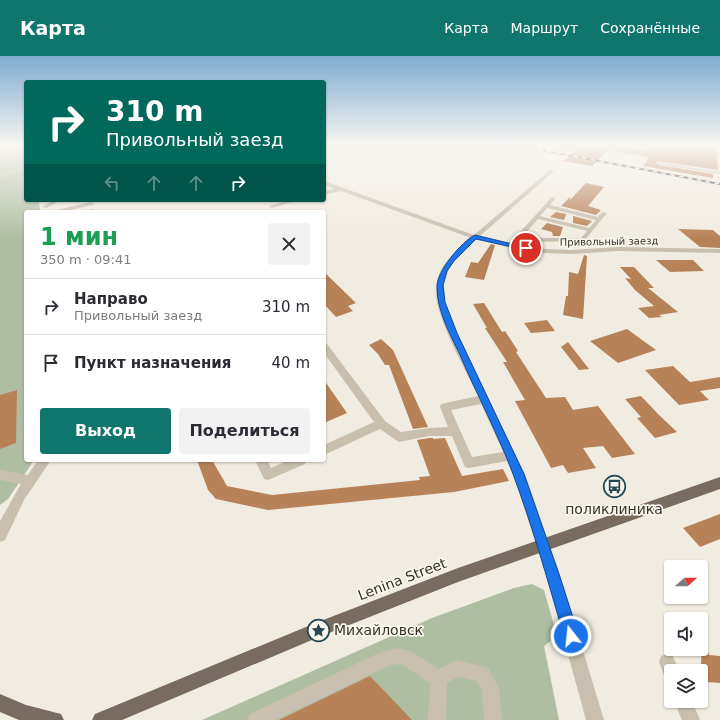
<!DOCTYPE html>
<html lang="ru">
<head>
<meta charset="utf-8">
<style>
	body { margin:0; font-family:"DejaVu Sans",sans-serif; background:#f2f2f3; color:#2b2b33; height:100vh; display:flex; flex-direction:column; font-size:15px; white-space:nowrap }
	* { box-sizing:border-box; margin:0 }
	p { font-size:13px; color:#7c7c81 }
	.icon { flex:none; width:22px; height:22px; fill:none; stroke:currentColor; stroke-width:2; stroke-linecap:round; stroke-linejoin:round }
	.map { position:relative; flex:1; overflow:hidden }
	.drawer { position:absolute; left:24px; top:154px; width:302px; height:252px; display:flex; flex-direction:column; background:#fff; border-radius:4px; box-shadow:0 1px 3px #0004 }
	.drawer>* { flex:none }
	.top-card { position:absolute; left:24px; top:24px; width:302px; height:122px; border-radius:4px; box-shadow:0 1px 3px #0004; background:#00695c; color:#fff; overflow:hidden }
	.needle { width:26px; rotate:70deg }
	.controls { position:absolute; left:664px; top:504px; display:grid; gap:8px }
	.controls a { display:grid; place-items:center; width:44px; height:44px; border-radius:4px; background:#fff; box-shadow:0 1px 3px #0004; font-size:20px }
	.pin { position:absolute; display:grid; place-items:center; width:34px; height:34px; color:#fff; margin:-17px; border:2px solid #fff; border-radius:50%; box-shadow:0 1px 4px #0007 }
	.me { position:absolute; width:44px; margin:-22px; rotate:344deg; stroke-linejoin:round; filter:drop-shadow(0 0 3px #0008) }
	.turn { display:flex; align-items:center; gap:14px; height:84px; padding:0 16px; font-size:18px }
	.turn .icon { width:52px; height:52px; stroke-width:2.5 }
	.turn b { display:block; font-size:28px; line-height:34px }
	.lanes { display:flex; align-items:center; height:38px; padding:0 16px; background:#0003; justify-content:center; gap:20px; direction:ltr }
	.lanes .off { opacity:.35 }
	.round { display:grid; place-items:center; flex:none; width:42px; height:42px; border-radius:4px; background:#f2f2f3 }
	.headline { display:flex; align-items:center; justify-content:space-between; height:68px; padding:0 16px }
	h1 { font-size:24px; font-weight:700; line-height:30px; color:#1e9e55 }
	.primary-button { display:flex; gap:8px; margin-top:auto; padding:8px 16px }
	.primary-button a { flex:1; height:46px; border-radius:4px; background:#0f766e; color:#fff; font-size:16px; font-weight:700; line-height:46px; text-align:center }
	.primary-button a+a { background:#f2f2f3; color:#2b2b33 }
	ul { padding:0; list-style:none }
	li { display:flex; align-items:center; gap:12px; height:56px; padding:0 16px; border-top:1px solid #e1e1e2 }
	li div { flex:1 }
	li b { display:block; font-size:15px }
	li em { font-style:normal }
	header { display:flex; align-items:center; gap:24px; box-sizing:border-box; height:56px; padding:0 20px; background:#0f766e; color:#fff }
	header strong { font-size:19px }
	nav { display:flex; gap:22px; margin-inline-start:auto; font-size:14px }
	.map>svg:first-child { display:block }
	.green { fill:#afbea3 }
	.building { fill:#b78258 }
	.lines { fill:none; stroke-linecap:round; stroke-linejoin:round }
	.minor { fill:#c8bfae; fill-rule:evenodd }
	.major { fill:#776c5f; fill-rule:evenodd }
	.rail-casing { stroke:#37322c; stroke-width:2 }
	.rail { stroke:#f9f6ed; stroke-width:1.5; stroke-dasharray:4.5; stroke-linecap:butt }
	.route { fill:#1a73e8; stroke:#114b97 }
	.labels { text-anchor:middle; stroke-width:3.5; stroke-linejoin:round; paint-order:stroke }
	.far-street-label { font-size:10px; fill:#37322c; stroke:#f9f6ed }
	.near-poi-label { font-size:14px; fill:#37322c; stroke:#f9f6ed }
	.near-street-label { font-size:14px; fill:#37322c; stroke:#f9f6ed }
</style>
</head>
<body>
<header>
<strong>Карта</strong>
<nav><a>Карта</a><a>Маршрут</a><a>Сохранённые</a></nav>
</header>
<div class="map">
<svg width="720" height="664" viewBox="0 0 720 664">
	<rect width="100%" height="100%" fill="#f1ece1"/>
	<!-- green -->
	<g class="green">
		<polygon points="0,90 26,90 26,144 39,144 40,156 26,156 26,404 34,404 8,443 0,449"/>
		<polygon points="532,528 544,534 557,580 544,590 559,664 202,664 432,562 514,532"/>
	</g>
	<!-- building -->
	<g class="building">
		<polygon points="580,90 599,90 610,92 592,110 563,105"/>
		<polygon points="616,90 648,94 653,90 716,90 718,114 657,105 656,106 659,109 713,118 713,122 643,110 649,101 616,96"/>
		<polygon points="586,127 604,131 588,150 601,154 596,159 561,150 570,141 570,144"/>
		<polygon points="556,156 566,158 564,164 550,161"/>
		<polygon points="573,160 592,165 587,170 573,167"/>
		<polygon points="547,167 563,171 560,180 553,180 552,176 541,173"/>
		<polygon points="678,173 713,174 720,180 720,192 700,191"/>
		<polygon points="491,188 495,189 484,224 465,221 471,206 478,207"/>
		<polygon points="584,199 587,200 583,263 563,259 566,240 568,240 569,216 578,218"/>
		<polygon points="656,204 693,204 704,215 670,216"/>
		<polygon points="620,211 634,211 654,232 648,232 678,256 659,259 662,261 649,262 638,252 654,250 635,234 625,222 631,223"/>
		<polygon points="324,216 356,247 348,250 353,255 336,261 324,248"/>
		<polygon points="484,247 502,276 505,275 518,295 516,296 546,342 565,341 573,354 598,350 635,398 612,402 603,390 583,392 596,412 568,417 563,409 551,412 515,345 525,344 503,306 507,306 485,272 487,272 473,248"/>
		<polygon points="547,264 555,275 531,277 524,267"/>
		<polygon points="627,273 656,294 618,307 590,285"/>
		<polygon points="381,283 393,294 428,371 413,373 389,309 385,309 378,298 369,289"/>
		<polygon points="568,286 589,313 579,314 561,291"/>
		<polygon points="673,310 690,326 720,321 720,332 700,335 709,344 679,349 645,314"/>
		<polygon points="324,324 347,357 324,367"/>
		<polygon points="17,334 16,387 0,393 0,339"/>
		<polygon points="641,340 658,358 677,376 655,382 637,362 641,361 625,343"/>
		<polygon points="429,382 433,382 433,383 445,382 462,420 503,413 509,425 454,436 268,454 216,443 208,434 197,404 212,404 227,430 272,439 420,424 419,421 430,420 417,384"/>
		<polygon points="720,458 720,483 700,491 683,472"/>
		<polygon points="702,580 709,599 720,600 720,627 707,626 701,610"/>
		<polygon points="370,620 412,664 279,664"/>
	</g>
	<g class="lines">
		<!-- minor -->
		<g class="minor">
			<polygon points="16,90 26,91 0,95 0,93"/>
			<polygon points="623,90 652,90 648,93"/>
			<polygon points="657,106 720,116 720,118 659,108"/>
			<polygon points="26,112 26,114 0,121 0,118"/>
			<path d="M550,114L554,115L480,180L510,188L511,186L552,141L555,143L550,149L598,161L602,156L607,157L584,185L517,186L515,189L542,193L572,194L618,191L720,193V197L618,195L572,198L542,197L511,192L476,183L454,205L448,215L444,229L445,246L457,277L525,418L561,522L604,664H586L547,522L513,418L507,405L469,412L465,411L452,380H429L399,386L380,373L324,399V389L374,366L324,297V287L327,288L385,365L401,376L429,372L448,371L440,351L441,348L478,340C465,313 444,276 437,247C435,237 436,225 440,216C445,203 461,192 471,182L341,135L324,139V135L335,133L324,129V125L474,179ZM547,152L596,164L589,172L540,160ZM538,163L587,175L581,182H521ZM481,348L503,396L472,401L451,354Z"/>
			<polygon points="54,144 61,144 47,152 42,151"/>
			<polygon points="289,144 299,144 272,152 269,150"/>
			<polygon points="91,146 93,147 93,149 60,156 48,156"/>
			<polygon points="93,153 95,154 95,156 86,156"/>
			<polygon points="38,404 51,404 24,444 5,484 0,486 0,465 21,428 0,424 0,414 28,419"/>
			<polygon points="255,404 267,404 271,412 289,404 307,404 305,408 268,424 264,423"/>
			<polygon points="398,592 412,596 439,613 456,604 488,612 499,632 502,664 484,664 482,634 477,625 458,621 447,627 446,664 428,664 430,627 403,609 398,608 388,610 276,664 247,664 250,658 381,596"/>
			<polygon points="667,598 673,600 679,615 671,615 671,624 665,622 659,606 661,600"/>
			<polygon points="674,645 692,645 700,664 682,664"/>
		</g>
		<!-- major -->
		<g class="major">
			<polygon points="720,421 720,433 458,526 319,581 122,664 92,664 95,658 318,566 458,512"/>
			<polygon points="0,638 26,649 61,658 64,664 19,664 0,656"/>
		</g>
		<defs>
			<polyline id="rail" points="520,90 720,128"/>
		</defs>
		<!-- rail casing -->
		<use href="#rail" class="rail-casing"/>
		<!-- rail -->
		<use href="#rail" class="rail"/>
	</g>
	<!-- sky -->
	<linearGradient id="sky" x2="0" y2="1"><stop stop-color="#7faccf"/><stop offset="0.49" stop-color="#f9f6f2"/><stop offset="1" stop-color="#f9f6f2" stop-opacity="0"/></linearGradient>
	<rect width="720" height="183" fill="url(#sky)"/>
	<!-- route -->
	<path class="route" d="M475,179L529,192L526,194L476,183L454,205L447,215L443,229L445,246L457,277L524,418L559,518L579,580L576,585L571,588L566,585L564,580C548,526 533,471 513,418C498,378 477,339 460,299C450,278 437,255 437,231C436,216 462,185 475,179Z"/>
	<!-- icons -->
	<defs>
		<symbol id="bus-ring" viewBox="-11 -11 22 22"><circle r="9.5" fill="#f9f6ed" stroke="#264854" stroke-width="1.5"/><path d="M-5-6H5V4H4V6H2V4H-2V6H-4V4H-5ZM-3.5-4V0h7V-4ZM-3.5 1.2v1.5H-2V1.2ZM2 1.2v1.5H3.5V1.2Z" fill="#264854"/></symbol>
		<symbol id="sight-ring" viewBox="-11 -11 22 22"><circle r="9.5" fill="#f9f6ed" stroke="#264854" stroke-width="1.5"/><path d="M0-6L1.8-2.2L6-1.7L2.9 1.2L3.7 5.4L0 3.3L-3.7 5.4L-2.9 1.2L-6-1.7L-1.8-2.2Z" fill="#264854"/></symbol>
	</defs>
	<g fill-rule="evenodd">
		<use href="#bus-ring" x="602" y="418" width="25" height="25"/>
		<use href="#sight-ring" x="306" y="562" width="25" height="25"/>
	</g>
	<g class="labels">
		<!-- far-street labels -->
		<g class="far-street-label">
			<text transform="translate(609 185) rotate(-1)" y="4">Привольный заезд</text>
		</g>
		<!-- near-poi labels -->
		<g class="near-poi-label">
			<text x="614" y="458">поликлиника</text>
			<text x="334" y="579" text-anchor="start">Михайловск</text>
		</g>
		<!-- near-street labels -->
		<g class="near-street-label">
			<text transform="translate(402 523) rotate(-21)" y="5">Lenina Street</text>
		</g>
	</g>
</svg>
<div class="controls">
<a><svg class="needle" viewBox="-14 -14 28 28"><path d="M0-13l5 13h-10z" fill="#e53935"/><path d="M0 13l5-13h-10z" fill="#7c7c81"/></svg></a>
<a><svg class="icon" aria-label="sound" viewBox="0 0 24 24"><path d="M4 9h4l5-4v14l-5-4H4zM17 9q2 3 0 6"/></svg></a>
<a><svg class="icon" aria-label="layers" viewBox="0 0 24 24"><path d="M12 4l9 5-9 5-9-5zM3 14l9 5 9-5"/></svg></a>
</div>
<div class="pin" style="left:526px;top:192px;background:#d93025"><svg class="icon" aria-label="arrive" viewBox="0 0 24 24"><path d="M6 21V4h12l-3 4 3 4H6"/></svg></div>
<svg class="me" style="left:571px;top:580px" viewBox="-20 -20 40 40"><circle r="17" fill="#1a73e8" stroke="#fff" stroke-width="3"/><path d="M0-11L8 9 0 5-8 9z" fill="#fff"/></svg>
<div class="top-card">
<div class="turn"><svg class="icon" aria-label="right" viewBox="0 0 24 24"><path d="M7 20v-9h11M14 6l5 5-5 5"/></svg><div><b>310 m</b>Привольный заезд</div></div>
<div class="lanes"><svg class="icon off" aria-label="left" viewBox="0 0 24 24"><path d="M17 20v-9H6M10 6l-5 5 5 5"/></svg><svg class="icon off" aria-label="ahead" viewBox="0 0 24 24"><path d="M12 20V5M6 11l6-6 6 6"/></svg><svg class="icon off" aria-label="ahead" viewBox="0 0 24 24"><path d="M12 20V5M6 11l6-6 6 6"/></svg><svg class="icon" aria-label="right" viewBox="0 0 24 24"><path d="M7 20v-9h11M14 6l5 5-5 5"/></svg></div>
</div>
<section class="drawer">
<div class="headline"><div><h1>1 мин</h1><p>350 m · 09:41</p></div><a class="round"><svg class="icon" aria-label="close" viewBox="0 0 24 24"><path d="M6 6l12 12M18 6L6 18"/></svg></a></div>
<ul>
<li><svg class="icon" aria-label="right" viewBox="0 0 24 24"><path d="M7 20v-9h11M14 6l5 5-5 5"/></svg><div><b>Направо</b><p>Привольный заезд</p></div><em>310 m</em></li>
<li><svg class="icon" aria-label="arrive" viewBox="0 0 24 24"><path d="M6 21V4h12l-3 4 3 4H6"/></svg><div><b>Пункт назначения</b></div><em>40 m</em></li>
</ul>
<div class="primary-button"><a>Выход</a><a>Поделиться</a></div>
</section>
</div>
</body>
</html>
